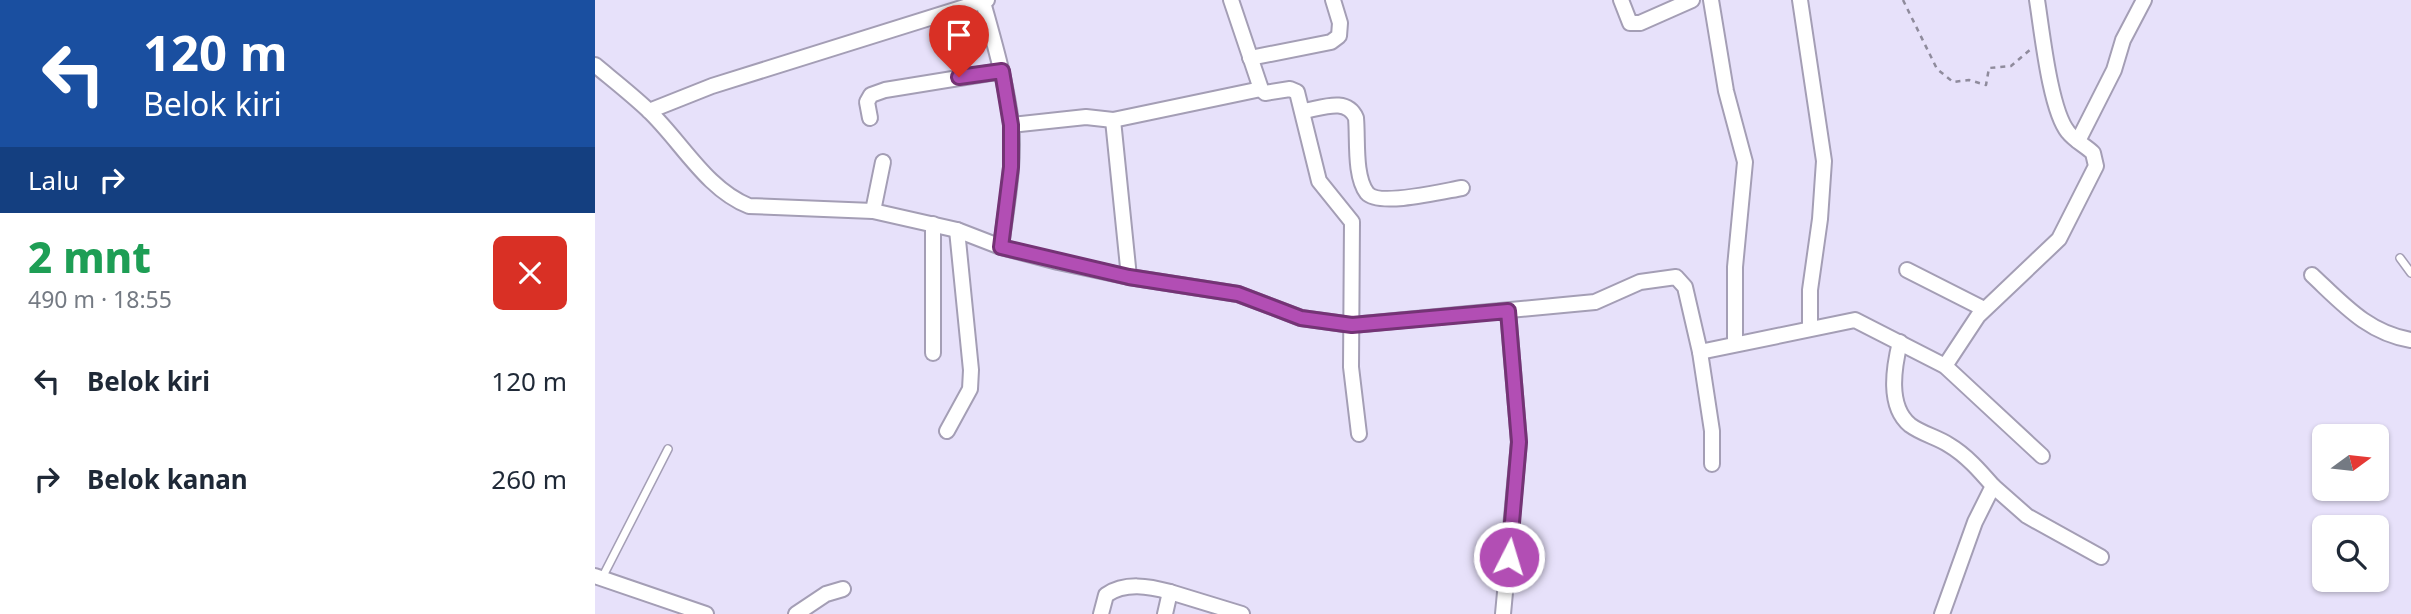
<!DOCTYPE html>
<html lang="id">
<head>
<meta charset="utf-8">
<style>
	body { margin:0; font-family:"Noto Sans",sans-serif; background:#f6f6f7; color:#1f2937; height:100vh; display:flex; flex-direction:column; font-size:26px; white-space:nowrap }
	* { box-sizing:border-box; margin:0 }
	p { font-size:23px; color:#747a83 }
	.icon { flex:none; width:38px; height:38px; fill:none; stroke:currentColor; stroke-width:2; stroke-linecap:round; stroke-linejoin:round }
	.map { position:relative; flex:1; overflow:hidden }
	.side { display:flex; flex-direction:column; background:#fff; width:595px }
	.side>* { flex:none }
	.hud { background:#1a4fa0; color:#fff; overflow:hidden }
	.needle { width:46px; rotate:75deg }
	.buttons { position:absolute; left:1717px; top:424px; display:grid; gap:14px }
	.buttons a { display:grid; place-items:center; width:77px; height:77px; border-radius:10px; background:#fff; box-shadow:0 2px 5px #0004; font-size:35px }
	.pin { position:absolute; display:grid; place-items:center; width:60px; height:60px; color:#fff; margin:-72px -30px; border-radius:50% 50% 50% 0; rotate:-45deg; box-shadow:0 0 7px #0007 }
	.pin .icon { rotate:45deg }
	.me { position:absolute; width:77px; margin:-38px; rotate:5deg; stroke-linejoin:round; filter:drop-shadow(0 0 5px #0008) }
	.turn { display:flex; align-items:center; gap:24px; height:147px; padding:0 28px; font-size:32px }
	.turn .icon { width:91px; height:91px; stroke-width:2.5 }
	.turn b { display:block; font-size:49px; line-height:60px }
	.then { display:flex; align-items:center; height:66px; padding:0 28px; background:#0003; gap:14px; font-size:26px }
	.round { display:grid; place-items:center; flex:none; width:74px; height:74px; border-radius:10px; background:#f6f6f7 }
	.summary { display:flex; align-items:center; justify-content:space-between; height:119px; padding:0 28px }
	h1 { font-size:42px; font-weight:800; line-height:52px; color:#1e9e55 }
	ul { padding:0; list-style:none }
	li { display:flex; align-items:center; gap:21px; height:98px; padding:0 28px }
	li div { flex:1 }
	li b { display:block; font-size:26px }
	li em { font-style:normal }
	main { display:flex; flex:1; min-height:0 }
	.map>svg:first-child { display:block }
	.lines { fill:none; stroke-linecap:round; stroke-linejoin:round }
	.service-casing { stroke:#a49eb5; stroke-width:10 }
	.minor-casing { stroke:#a49eb5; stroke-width:18 }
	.path { stroke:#8f8b9c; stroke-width:2.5; stroke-dasharray:5 5; stroke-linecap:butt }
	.service { stroke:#fff; stroke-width:7 }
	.minor { stroke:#fff; stroke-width:14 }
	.route-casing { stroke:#743375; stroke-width:18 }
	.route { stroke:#b24eb4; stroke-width:12 }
</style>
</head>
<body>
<main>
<section class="side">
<div class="hud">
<div class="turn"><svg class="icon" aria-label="left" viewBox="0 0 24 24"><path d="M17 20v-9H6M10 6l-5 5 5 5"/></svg><div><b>120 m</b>Belok kiri</div></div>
<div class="then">Lalu<svg class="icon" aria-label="right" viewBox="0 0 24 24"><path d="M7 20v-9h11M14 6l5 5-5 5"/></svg></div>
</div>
<div class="summary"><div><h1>2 mnt</h1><p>490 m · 18:55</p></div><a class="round" style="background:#d93025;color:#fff"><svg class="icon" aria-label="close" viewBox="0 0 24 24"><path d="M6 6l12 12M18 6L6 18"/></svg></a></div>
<ul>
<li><svg class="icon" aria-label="left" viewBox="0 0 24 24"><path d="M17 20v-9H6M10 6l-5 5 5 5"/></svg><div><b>Belok kiri</b></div><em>120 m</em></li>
<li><svg class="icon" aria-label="right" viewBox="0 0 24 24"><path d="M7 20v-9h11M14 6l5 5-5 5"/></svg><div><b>Belok kanan</b></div><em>260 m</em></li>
</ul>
</section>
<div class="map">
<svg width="1816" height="614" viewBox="0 0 1816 614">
	<rect width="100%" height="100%" fill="#e7e1fa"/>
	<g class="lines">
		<defs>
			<g id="service">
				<polyline points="1805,258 1816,273"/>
				<polyline points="7,578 73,449"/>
			</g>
			<g id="minor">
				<polyline points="636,0 666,89 670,93 695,89 702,92 724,181 757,222 756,367 764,434"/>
				<polyline points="1026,0 1035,23 1045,23 1097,0"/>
				<polyline points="1116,0 1131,91 1150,162 1140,267 1140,344"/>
				<polyline points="1205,0 1229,161 1225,219 1215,290 1215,328"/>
				<path d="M388,2C399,42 411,82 416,123C420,164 411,207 406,247"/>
				<polyline points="655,58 736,42 744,36 745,23 738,0"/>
				<path d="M0,65C18,80 36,94 53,110C86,141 111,189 154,206L278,211L362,230L406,247L463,262L534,277L643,294L706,318L757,325L1000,302L1045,282L1081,277L1090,287L1105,352L1260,320L1350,366L1447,456"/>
				<polyline points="54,111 117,86 392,0"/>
				<path d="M709,111C727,108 752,97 761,118C763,139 759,176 772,193C784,207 849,191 867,188"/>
				<polyline points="275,118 272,102 276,95 290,90 407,71"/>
				<polyline points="518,120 534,277"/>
				<polyline points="416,125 491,117 518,120 666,89"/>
				<polyline points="1483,141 1519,70 1528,40 1549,0"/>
				<polyline points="278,211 288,162"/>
				<polyline points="338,224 338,353"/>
				<polyline points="1312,270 1389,309"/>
				<path d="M1717,275C1748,304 1773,333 1816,340"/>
				<path d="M1305,342C1299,367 1292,406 1315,425C1327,434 1342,437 1354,445C1371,455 1385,471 1398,486L1380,522L1347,614"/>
				<polyline points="1105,352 1117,431 1117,464"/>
				<path d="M1350,366L1383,316L1464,239L1501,166L1498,153C1491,146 1480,141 1473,132C1455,110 1447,31 1442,0"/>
				<polyline points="352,431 375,389 376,370 362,230"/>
				<polyline points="1398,486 1432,516 1506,557"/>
				<polyline points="0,576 111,614"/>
				<polyline points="201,614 231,594 248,589"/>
				<path d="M506,614L511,595C530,582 554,586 575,592"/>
				<polyline points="570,614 575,592 647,614"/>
				<polyline points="908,614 924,442 913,311"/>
			</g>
		</defs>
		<!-- service casing -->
		<use href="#service" class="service-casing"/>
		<!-- minor casing -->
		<use href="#minor" class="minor-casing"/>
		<!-- path -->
		<polyline class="path" points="1308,0 1342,69 1358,82 1374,80 1391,85 1394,68 1416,66 1436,49"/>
		<!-- service -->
		<use href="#service" class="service"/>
		<!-- minor -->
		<use href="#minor" class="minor"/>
	</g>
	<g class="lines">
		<defs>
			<polyline id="route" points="364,77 407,71 416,125 416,167 406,247 534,277 643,294 706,318 757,325 913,311 924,442 914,557"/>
		</defs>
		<!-- route casing -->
		<use href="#route" class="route-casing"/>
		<!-- route -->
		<use href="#route" class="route"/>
	</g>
</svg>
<div class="buttons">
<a><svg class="needle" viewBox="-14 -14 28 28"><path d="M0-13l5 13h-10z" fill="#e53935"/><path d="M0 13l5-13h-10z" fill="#747a83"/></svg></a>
<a><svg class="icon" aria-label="search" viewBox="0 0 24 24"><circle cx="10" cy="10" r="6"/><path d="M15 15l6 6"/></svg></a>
</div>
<div class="pin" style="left:364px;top:77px;background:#d93025"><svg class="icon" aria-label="arrive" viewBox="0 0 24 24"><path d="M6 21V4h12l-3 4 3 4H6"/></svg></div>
<svg class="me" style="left:914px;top:557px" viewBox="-20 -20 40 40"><circle r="17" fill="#b24eb4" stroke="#fff" stroke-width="3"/><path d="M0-11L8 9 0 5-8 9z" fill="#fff"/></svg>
</div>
</main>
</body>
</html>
